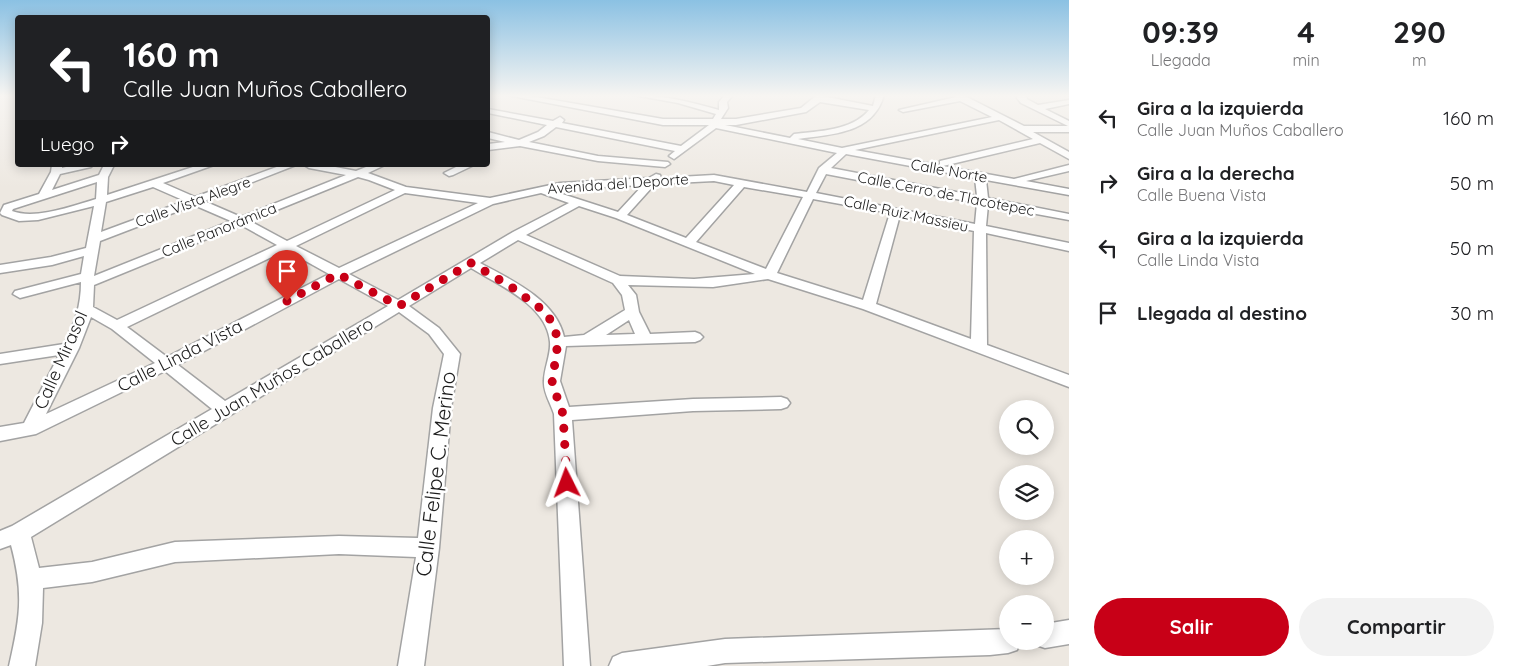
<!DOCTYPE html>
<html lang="es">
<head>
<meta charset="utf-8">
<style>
	body { margin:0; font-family:Quicksand,sans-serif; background:#f2f2f2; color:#202124; height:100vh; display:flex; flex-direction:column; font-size:19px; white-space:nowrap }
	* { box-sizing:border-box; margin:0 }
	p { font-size:16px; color:#757577 }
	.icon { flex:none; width:28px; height:28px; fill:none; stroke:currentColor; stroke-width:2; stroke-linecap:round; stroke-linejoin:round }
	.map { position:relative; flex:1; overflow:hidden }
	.sheet { display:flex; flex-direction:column; background:#fff; width:450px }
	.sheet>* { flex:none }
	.banner { position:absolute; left:15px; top:15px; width:475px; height:152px; border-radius:5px; box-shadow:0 2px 12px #0003; background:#202124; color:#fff; overflow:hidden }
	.tools { position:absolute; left:999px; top:400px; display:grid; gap:10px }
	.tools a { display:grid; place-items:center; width:55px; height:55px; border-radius:50%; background:#fff; box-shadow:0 2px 12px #0003; font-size:25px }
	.pin { position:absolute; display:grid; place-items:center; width:42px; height:42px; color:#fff; margin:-51px -21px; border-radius:50% 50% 50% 0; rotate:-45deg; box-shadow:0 0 5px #0007 }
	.pin .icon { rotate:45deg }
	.me { position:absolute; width:55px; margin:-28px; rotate:357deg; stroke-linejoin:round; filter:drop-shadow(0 0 4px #0008) }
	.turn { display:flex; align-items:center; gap:18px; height:105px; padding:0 25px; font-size:22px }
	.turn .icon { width:65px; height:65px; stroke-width:2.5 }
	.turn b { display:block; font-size:35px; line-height:42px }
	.then { display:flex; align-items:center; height:48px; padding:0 25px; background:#0003; gap:10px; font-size:19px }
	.eta { display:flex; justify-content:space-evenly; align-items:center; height:85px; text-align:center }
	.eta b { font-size:30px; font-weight:800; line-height:35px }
	.button { display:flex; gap:10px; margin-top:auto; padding:10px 25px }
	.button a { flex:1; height:58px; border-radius:30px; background:#c80017; color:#fff; font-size:20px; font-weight:800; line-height:58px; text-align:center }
	.button a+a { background:#f2f2f2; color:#202124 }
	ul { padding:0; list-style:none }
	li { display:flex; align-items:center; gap:15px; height:65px; padding:0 25px }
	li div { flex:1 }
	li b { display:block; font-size:19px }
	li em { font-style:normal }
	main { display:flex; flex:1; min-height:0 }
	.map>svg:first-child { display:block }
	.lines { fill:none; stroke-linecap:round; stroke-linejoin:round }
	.street-casing { stroke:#a3a3a3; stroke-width:3 }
	.street { fill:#fff; fill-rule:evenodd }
	.route { stroke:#c80017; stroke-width:9; stroke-dasharray:0 16.2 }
	.labels { text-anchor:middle; stroke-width:5; stroke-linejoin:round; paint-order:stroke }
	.far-street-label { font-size:15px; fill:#1c1c1c; stroke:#fff }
	.street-label { font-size:18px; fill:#1c1c1c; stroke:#fff }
	.near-street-label { font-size:21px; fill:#1c1c1c; stroke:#fff }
</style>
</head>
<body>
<main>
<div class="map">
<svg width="1069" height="666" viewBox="0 0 1069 666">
	<rect width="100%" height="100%" fill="#ede8e1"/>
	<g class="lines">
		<defs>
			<g id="street">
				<path d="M507,95H525L663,119H713L716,114L678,103L634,95C664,95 690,102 719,110V102L725,95H733L727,102L728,108L721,119H736L801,108L817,95L873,106L876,95H884C873,134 832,134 798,139L842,148L992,117L960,101L903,112L899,110L956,97L955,95H963L1024,126H1068L1021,103L1017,98L1018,95H1026L1027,99L1038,105L1069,100V104L1045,109L1069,121V132H1033L1069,152V159L1040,143L943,166L940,165V161L1033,139L999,120L855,150L1014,179L1069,165V171L1026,181L1069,189V195L986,180L988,198L1069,214V220L988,205L986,226L1069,243V251L986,233L987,345L1069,375V387L863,309L768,279L713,287L628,285L636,295L639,312L650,334L695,332L700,334L703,337L700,340L695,342L566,346L560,381L569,407L693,399L781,397L787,399L790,403L787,407L781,409L693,411L572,420L590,666H564L554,414C551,404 543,392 544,381C544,368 551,355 550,342C547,305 499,285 471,268L409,306L439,328L460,354L451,408L439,548L424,666H398L416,557L339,554L175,562L92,582L43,588L42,623L35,666H9C20,618 24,594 11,545L0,549V531L12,526L212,409L165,371L36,434L0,441V427L24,423L59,355L0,364V354L64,344C75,323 81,306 81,282L20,298L13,294L15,291L81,274L84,256L52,265L0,273V265L51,257L86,248L94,206L38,220L19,221L2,215L0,213L4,205L39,194L51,172L52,165H62V168L74,165H93L91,167L60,174L52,190L99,175L104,165H114L108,177L107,195L199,165H214L163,183L195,197L282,165H296L204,201L241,217L346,175L309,168L304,165H325L356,171L371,165H385L368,173L406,187L490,198L560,183L649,178L656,174L660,175L661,178L714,175L807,192L819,168L837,153L716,128L674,159L669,156L675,151L556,127L544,136L529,142L598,156L668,162L670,164L665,167L598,161L520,146L488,150V144L505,142L488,138V132L519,140L538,132L547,125L488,113V109L553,121L560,117L564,120L562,123L681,146L709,125H663ZM820,102L869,110C852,131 818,131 794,134L790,138L725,125H736L806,112ZM846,154L975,178L977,196L831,168ZM826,174L977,203L975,224L816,193ZM358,177L369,180L395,190L287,241L250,221ZM714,181L734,185L686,238L627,215L655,184ZM97,182L96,199C73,206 35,220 12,211L13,209ZM643,185L618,212L553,191L560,189ZM153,187L185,201L101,232L106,202ZM744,187L803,197L766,269L696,242ZM405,193L478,203L339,268L296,246ZM541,193L569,203L513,232L398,300L349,274L493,204ZM813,199L890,213L863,300L777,273ZM194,205L231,221L94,276L100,241ZM579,206L616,218L755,274L694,279L620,276L526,235ZM900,215L974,231L971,339L876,304ZM241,225L277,245L117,320L93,307L94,285ZM518,240L613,283L622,295L625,310L584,335L564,337C556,300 510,279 480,263ZM286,250L329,274L167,357L127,327ZM339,279L388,306L225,401L178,365ZM399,312L429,334L444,354L433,408L418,538L339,536L175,542L92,562L39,568L31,537ZM91,317L112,329L155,363L46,414L79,348ZM629,320L635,334L606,335Z"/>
				<polygon points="460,165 474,165 453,175 449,176 444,173"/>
				<polygon points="1069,620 1069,644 1045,648 1036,645 1035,641 1045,641 1045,624"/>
				<polygon points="1008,629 1008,641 1020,641 1017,650 1008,653 990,655 725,663 707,666 609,666 613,657 622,653 725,639"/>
			</g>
		</defs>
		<!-- street casing -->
		<use href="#street" class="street-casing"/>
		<!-- street -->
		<use href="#street" class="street"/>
	</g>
	<!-- sky -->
	<linearGradient id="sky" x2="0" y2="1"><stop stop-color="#8bc1e3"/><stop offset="0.51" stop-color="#f7f5f2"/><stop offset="1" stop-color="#f7f5f2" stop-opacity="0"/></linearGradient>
	<rect width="1069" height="188" fill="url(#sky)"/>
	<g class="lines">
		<!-- route -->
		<polyline class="route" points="287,301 338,274 399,306 471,263 510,286 544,311 554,325 558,342 552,383 563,414 567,483"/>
	</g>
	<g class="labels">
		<!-- far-street labels -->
		<g class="far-street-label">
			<text transform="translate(949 171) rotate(10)" y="5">Calle Norte</text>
			<text transform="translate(618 184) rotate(-4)" y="5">Avenida del Deporte</text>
			<text transform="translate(946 194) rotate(11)" y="5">Calle Cerro de Tlacotepec</text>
			<text transform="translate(193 202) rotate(-20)" y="5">Calle Vista Alegre</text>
			<text transform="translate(906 214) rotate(12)" y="5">Calle Ruiz Massieu</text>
			<text transform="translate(219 230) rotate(-22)" y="5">Calle Panorámica</text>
		</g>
		<!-- street labels -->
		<g class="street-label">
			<text transform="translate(180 356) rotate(-27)" y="6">Calle Linda Vista</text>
			<text transform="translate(61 360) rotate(-66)" y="6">Calle Mirasol</text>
			<text transform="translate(272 382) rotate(-31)" y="6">Calle Juan Muños Caballero</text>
		</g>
		<!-- near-street labels -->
		<g class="near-street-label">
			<text transform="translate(436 474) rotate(-83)" y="7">Calle Felipe C. Merino</text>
		</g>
	</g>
</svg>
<div class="tools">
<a><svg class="icon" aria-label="search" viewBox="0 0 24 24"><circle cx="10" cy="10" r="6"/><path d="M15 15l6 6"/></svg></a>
<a><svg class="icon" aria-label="layers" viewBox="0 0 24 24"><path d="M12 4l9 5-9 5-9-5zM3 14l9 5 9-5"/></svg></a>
<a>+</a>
<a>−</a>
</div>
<div class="pin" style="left:287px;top:301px;background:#d93025"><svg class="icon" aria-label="arrive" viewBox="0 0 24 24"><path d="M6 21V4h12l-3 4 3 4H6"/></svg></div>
<svg class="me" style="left:567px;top:483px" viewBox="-20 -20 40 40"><path d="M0-17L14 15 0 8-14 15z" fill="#c80017" stroke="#fff" stroke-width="4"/></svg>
<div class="banner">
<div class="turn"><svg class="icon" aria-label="left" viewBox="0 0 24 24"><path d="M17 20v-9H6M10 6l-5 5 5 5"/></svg><div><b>160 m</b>Calle Juan Muños Caballero</div></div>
<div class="then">Luego<svg class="icon" aria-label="right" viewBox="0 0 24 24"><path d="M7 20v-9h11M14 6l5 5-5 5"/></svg></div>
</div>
</div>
<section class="sheet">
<div class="eta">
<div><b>09:39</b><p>Llegada</p></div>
<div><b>4</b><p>min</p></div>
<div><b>290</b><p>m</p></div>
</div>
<ul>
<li><svg class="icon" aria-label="left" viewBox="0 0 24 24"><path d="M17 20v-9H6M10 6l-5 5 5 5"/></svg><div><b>Gira a la izquierda</b><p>Calle Juan Muños Caballero</p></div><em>160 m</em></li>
<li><svg class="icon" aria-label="right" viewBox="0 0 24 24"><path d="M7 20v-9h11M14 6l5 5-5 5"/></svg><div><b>Gira a la derecha</b><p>Calle Buena Vista</p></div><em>50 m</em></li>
<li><svg class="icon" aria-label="left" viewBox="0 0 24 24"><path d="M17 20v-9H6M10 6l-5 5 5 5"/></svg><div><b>Gira a la izquierda</b><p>Calle Linda Vista</p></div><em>50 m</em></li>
<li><svg class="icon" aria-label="arrive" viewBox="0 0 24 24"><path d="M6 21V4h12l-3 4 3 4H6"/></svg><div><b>Llegada al destino</b></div><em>30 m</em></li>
</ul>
<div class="button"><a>Salir</a><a>Compartir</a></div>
</section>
</main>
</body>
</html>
